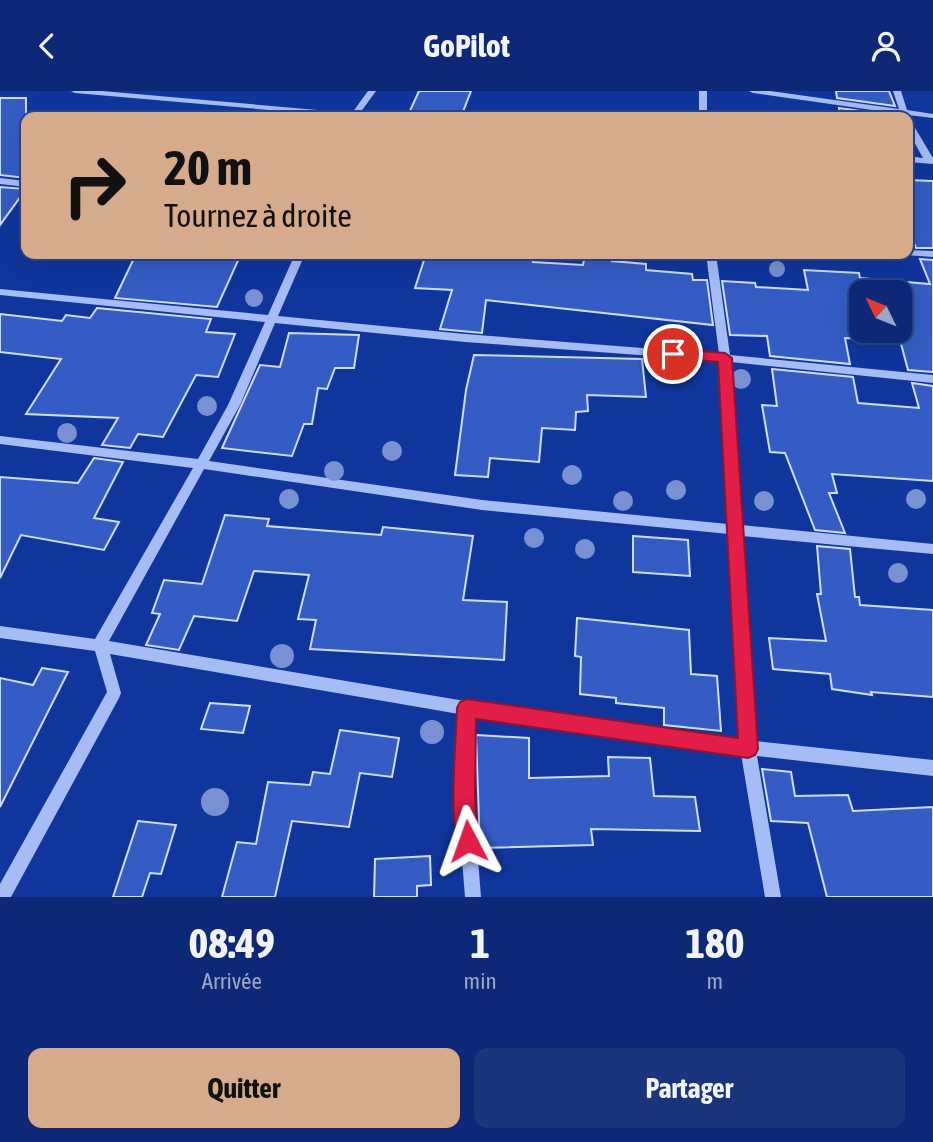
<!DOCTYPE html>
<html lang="fr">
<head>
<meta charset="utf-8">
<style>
	body { margin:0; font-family:"Asap Condensed",sans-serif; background:#1a347e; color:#f1f3f6; height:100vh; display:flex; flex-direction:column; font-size:26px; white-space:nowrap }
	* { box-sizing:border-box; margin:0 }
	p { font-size:23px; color:#9aa6c5 }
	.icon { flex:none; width:38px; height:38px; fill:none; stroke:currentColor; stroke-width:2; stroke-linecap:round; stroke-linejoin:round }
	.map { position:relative; height:806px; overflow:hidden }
	.details { display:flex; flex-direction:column; background:#0c2876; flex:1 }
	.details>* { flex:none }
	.guide { position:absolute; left:21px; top:21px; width:892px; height:147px; border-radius:14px; box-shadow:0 7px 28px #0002,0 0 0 2px #2c4488; background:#d6ab8b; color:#111; overflow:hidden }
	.needle { width:46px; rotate:313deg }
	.fabs { position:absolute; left:849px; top:189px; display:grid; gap:14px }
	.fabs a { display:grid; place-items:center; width:63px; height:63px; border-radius:14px; background:#0c2876; box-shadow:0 7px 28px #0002,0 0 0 2px #2c4488; font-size:35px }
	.pin { position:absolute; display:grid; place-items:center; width:60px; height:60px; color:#fff; margin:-30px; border:4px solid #fff; border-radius:50%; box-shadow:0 2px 7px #0007 }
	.me { position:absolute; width:77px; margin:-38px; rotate:356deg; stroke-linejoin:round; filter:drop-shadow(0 0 5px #0008) }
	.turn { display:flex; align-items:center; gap:24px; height:147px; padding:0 28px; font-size:32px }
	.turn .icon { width:91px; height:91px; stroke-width:2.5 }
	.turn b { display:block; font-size:49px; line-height:60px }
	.eta { display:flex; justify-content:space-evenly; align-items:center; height:119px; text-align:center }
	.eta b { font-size:42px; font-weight:700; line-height:49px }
	.cta { display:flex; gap:14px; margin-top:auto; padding:14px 28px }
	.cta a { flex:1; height:80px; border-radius:14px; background:#d6ab8b; color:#111; font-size:28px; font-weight:700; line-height:80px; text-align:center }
	.cta a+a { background:#1a347e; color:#f1f3f6 }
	header { display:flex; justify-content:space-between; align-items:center; height:91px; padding:0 28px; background:#0c2876; font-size:32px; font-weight:700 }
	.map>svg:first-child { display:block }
	.building { fill:#345cc4; stroke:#cfdcfe; stroke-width:2; fill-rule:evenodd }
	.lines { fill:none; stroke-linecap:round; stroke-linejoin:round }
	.minor { fill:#a6bcf5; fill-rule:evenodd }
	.tree { fill:#7991d2 }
	.route { fill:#e11d48; stroke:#92132f; stroke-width:2 }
</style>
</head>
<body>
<header><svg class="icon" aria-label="back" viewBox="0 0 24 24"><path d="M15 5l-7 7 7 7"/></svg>GoPilot<svg class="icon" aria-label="person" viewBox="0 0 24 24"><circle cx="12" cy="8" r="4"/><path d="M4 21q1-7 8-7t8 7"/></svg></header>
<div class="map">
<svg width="933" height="806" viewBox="0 0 933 806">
	<rect width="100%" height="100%" fill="#10369d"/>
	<!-- building -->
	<g class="building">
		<polygon points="419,0 471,0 461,26 408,24"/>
		<polygon points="836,0 889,0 895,15 837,7"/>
		<polygon points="0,7 26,7 26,87 0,84"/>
		<polygon points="839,17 898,25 898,26 841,26"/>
		<polygon points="908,89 933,90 933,157 916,157 908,138"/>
		<polygon points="0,96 26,98 0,134"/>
		<polygon points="136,163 241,163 217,216 115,207"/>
		<polygon points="426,163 534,163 533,171 583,174 585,163 613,163 612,170 646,173 646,179 692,183 693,189 707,189 713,234 486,209 482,242 440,238 452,199 415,197"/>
		<path d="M920,168L933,169V281L908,279L900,249L845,247L850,273L770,265L767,245L730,244L722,190L755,192L756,196L808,199L804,179L859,182L860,187L930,193ZM861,201H900V240H861Z"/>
		<polygon points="97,217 211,228 206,241 235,243 218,286 196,284 163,346 138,343 130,357 102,354 118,327 26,323 61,268 0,261 0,223 62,230 66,224 90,227"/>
		<polygon points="289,242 359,244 354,277 335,277 327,298 318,297 312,333 304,333 292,365 222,357 260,274 280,276"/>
		<polygon points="474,264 642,268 646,306 587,304 588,320 576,321 575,339 542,337 539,371 490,367 488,386 455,384 466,299"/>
		<polygon points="772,278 853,286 858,312 919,317 912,292 933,295 933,390 832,383 837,402 829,402 845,442 815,439 785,362 770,361 762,314 777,315"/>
		<polygon points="94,367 123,371 94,427 119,431 104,459 21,444 0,487 0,386 78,392"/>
		<polygon points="225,424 269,428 267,435 381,444 383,436 473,445 463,509 507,511 504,569 310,558 316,529 298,528 309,484 254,480 237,530 194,525 179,559 146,554 160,523 152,522 164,489 202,493"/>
		<polygon points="633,445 688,449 690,485 633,481"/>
		<polygon points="817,455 850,458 855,506 859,506 860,514 933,519 933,606 871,601 872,604 832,598 830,583 773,578 769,547 826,550 817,503 821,503"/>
		<polygon points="577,527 689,539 691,583 717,585 721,640 664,634 664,617 616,612 616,607 580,603 581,566 575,565"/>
		<polygon points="42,577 68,581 0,716 0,587 33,594"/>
		<polygon points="210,612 250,615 243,642 201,638"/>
		<polygon points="340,639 399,647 392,686 360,682 349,736 292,730 275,806 222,806 237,751 256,753 268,691 310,694 313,681 330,683"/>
		<polygon points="476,644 529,647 529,687 609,685 608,666 650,667 654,705 695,706 700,740 591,738 593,754 480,757"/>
		<polygon points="762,678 791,681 795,705 848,704 853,720 933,716 933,806 827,806 808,732 771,730"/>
		<polygon points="138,730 176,734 161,783 150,782 142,806 113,806"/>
		<polygon points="430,765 431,794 417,795 417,806 374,806 375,768"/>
	</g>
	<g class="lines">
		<!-- minor -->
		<g class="minor">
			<polygon points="71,0 102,0 352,22 368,0 376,0 360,22 376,24 380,26 349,26 75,2"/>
			<rect x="699" y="0" width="8" height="26"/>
			<polygon points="749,0 770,0 899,18 893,0 901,0 907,19 933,23 933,27 908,24 908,27 901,26 900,23 753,2"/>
			<polygon points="908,30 912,32 933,67 933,73 908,71 908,65 923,67 908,40"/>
			<polygon points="0,87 26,90 26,96 0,93"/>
			<polygon points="908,159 933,160 933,166 905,164 904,163 908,163"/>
			<path d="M295,163H305L278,225L465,243L719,263L706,163H716L730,264L933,284V292L731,271L741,434L933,453V463L742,445L755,650L933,669V685L757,665L781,806H765L741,663L474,625L473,705L481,806H465L457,705L459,623L110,563L121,602L119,607L11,806H0V793L107,601L95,560L0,547V535L95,548L193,377L0,353V345L198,368L228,314L265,231L0,204V198L268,224ZM275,232L465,251L720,270L728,433L482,409L209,370L240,314ZM204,378L482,419L729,443L740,648L465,610L109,550Z"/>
		</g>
	</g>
	<!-- trees -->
	<g class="tree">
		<circle cx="777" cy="178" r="8"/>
		<circle cx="254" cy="207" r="9"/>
		<circle cx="741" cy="288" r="10"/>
		<circle cx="207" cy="315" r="10"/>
		<circle cx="67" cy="342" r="10"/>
		<circle cx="392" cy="360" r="10"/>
		<circle cx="334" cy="380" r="10"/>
		<circle cx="572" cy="384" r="10"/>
		<circle cx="676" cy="399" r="10"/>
		<circle cx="289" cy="408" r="10"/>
		<circle cx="916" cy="408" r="10"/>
		<circle cx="623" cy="410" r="10"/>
		<circle cx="764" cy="410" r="10"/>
		<circle cx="534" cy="447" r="10"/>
		<circle cx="585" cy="458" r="10"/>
		<circle cx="898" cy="482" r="10"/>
		<circle cx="282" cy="565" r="12"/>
		<circle cx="432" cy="641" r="12"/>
		<circle cx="215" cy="711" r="14"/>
	</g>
	<!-- route -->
	<path class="route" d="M673,258L725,262L732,267L758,658L755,664L748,667L476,628L475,705L478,750L475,758L468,761L460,758C448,730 456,651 457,617L460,611L467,608L738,647L718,271L668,266V259Z"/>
</svg>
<div class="fabs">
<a><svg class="needle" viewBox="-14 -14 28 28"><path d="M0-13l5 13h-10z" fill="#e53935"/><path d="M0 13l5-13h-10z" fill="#9aa6c5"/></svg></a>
</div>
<div class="pin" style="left:673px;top:263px;background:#d93025"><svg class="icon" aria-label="arrive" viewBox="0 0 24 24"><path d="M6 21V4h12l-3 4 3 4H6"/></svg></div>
<svg class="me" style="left:468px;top:750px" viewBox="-20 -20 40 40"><path d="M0-17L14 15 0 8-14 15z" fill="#e11d48" stroke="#fff" stroke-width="4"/></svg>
<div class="guide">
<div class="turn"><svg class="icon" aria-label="right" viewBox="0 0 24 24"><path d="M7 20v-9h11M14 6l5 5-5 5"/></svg><div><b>20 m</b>Tournez à droite</div></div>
</div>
</div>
<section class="details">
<div class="eta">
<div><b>08:49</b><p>Arrivée</p></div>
<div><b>1</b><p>min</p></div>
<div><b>180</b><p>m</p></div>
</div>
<div class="cta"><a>Quitter</a><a>Partager</a></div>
</section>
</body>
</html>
